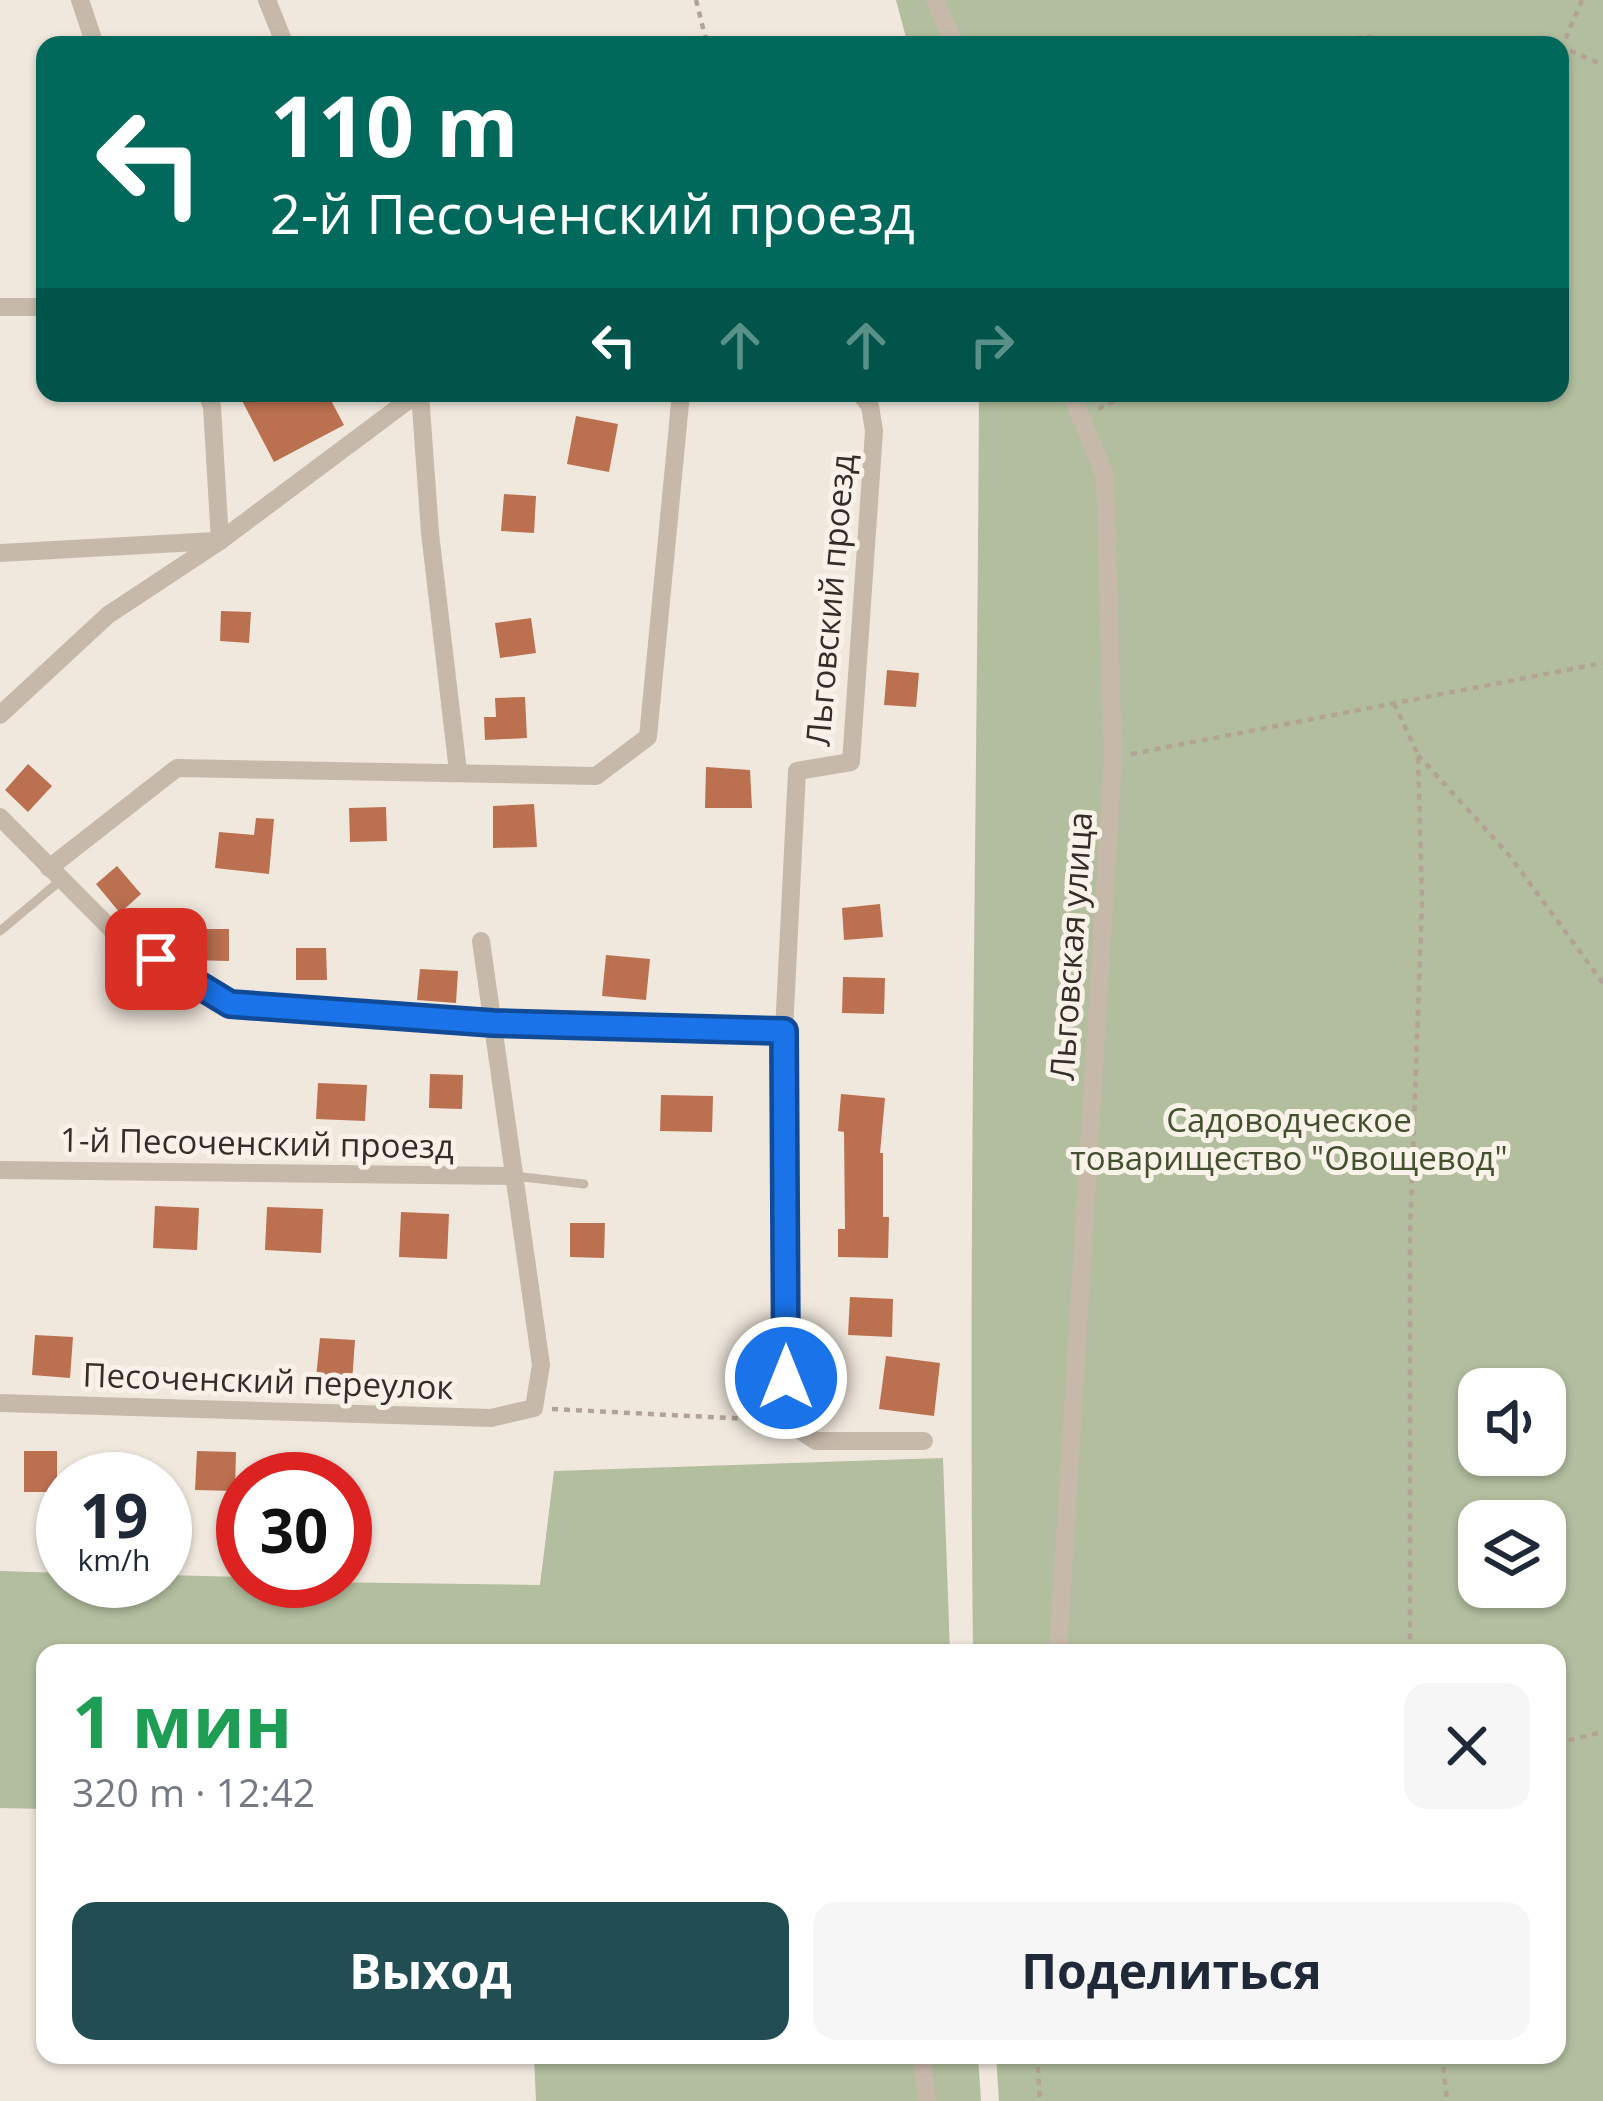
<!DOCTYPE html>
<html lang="ru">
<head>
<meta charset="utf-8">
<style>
	body { margin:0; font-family:"Open Sans",sans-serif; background:#f6f6f7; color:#1f2937; height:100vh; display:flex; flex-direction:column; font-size:45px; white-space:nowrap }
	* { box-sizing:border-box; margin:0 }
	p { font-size:39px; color:#747a83 }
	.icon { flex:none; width:66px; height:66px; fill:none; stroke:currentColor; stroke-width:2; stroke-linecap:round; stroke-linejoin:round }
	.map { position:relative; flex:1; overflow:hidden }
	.panel { position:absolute; left:36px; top:1644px; width:1530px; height:420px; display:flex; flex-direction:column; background:#fff; border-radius:24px; box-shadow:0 3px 9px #0004 }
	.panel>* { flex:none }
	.top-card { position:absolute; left:36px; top:36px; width:1533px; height:366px; border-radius:24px; box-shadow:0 3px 9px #0004; background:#00695c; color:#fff; overflow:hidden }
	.buttons { position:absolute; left:1458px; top:1368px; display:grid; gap:24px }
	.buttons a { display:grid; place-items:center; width:108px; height:108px; border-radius:24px; background:#fff; box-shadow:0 3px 9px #0004; font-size:60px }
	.speed { position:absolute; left:36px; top:1452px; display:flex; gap:24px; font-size:60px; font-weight:700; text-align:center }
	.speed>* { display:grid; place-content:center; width:156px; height:156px; border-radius:50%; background:#fff; box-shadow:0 3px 9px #0004; line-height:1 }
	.speed small { font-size:30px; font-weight:400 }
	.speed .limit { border:18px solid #d22; background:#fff; color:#111 }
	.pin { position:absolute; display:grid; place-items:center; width:102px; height:102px; color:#fff; margin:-51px; border-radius:24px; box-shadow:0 6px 18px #0006 }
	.me { position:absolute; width:132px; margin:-66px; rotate:0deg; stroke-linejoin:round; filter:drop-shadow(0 0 9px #0008) }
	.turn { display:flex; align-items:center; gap:42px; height:252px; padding:0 36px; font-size:54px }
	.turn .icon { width:156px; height:156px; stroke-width:2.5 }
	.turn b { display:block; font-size:84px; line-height:102px }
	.lanes { display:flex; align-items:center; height:114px; padding:0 36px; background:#0003; justify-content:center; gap:60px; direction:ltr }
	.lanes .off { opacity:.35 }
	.round { display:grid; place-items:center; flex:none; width:126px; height:126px; border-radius:24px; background:#f6f6f7 }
	.summary { display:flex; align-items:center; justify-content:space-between; height:204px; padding:0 36px }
	h1 { font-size:72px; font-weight:700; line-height:90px; color:#1e9e55 }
	.cta { display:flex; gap:24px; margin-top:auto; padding:24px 36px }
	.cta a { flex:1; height:138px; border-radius:24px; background:#224d53; color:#fff; font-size:48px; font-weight:700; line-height:138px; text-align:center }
	.cta a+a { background:#f6f6f7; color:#1f2937 }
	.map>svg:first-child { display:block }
	.green { fill:#b2be9e; fill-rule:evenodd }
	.building { fill:#bb7050 }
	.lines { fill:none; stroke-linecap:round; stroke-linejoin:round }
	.path { stroke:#b3a394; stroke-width:4.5; stroke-dasharray:6 6; stroke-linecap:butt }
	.service { stroke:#c7b9aa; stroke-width:9 }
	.minor { stroke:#c7b9aa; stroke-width:18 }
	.route-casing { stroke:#114b97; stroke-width:30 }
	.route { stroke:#1a73e8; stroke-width:21 }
	.labels { text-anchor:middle; stroke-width:10; stroke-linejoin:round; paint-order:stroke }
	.street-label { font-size:33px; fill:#352d29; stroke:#f8f2e9 }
	.park-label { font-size:33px; fill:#43512f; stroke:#f8f2e9 }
</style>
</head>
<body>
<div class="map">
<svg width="1603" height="2101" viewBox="0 0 1603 2101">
	<rect width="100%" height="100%" fill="#f0e8dd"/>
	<!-- green -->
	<g class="green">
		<path d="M896,0H1603V2101H999L996,2055H1557V1653H973C968,1233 977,813 979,393H1560V45H908ZM1479,1389H1545V1455H1479ZM1479,1521H1545V1587H1479Z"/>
		<polygon points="943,1458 950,1653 45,1653 45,1809 0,1808 0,1571 63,1573 63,1581 165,1581 165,1575 243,1577 243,1581 540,1585 554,1471"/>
		<polygon points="534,2055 978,2055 981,2101 536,2101"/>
	</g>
	<!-- building -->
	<g class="building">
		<polygon points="238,393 287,393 291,400 304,393 327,393 344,425 274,462"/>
		<polygon points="576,416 618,424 609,472 567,464"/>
		<polygon points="504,494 536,496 534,533 501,531"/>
		<polygon points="221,611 251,612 249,643 220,641"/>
		<polygon points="531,618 536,653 500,658 495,623"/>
		<polygon points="887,670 919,673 916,707 884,705"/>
		<polygon points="525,697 527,738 485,740 484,717 496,717 495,698"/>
		<polygon points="28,764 52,786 28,812 5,790"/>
		<polygon points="706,767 750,770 752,808 705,808"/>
		<polygon points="534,804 537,847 493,848 493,806"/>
		<polygon points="386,807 387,841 350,842 349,808"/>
		<polygon points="256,818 274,819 269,874 215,868 219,832 254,835"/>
		<polygon points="117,866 141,894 120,913 96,884"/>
		<polygon points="880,904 883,937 844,940 842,908"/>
		<polygon points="188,929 229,929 229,961 188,960"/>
		<polygon points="296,948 326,948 327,980 296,980"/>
		<polygon points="606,955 650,959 646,1000 602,996"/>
		<polygon points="420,969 458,971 456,1003 417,1000"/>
		<polygon points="843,977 885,978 884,1014 842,1013"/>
		<polygon points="430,1074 463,1075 462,1109 429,1108"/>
		<polygon points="318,1083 367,1085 365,1121 316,1119"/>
		<polygon points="841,1094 885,1098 880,1153 883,1153 883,1217 889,1217 888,1258 838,1257 838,1229 845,1229 844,1132 838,1131"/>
		<polygon points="661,1095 713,1096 712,1132 660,1131"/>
		<polygon points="155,1206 199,1208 197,1250 153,1248"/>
		<polygon points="267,1207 323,1209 321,1253 265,1250"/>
		<polygon points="401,1212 449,1214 447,1259 399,1257"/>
		<polygon points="570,1223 605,1223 604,1258 570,1257"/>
		<polygon points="850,1297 893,1299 892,1337 848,1335"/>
		<polygon points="35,1335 73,1337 70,1378 32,1375"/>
		<polygon points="320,1338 355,1340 352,1382 316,1378"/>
		<polygon points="886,1356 940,1363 934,1416 879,1409"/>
		<rect x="24" y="1451" width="33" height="41"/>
		<polygon points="197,1451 236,1452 235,1491 195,1490"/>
	</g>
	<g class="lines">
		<!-- path -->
		<g class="path">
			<polyline points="696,0 706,40 700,45"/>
			<polyline points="1582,0 1562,47 1603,65"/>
			<polyline points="1332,45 1364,36 1422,45"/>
			<polyline points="1098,409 1130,393"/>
			<polyline points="1394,703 1418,755 1422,901 1410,1231 1410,1653"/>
			<polyline points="1131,754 1603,663"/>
			<polyline points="1418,755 1509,855 1603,983"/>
			<polyline points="552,1409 769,1420"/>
			<polyline points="1557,1743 1603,1732"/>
			<polyline points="1037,2055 1040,2101"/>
			<polyline points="1442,2055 1447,2101"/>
		</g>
		<!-- service -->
		<g class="service">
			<polyline points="0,931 61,880"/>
			<polyline points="514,1176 584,1184"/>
		</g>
		<!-- minor -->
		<g class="minor">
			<polyline points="80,0 95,45"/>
			<polyline points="267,0 285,45"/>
			<polyline points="935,0 955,45"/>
			<polyline points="0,307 45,307"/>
			<polyline points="207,393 212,407 220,541"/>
			<polyline points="420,393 430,533 458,771"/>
			<polyline points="860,393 870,406 874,431 851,762 797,771 784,1031 786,1421 816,1441 924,1441"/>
			<polyline points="0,553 215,541"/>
			<polyline points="0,715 108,615 220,541 418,393"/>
			<polyline points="0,817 119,937 230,1003 493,1023 784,1031"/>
			<polyline points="49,868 177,768 596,776 648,737 681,393"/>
			<polyline points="0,1170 514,1176"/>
			<polyline points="0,1403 491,1418 534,1408 541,1365 481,941"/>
			<polyline points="1058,1653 1113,758 1105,476 1071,393"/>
			<polyline points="922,2055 927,2101"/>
		</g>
	</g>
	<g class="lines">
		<defs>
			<polyline id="route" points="156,959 230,1004 493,1023 784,1031 786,1378"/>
		</defs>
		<!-- route casing -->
		<use href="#route" class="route-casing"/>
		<!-- route -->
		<use href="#route" class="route"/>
	</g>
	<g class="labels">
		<!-- street labels -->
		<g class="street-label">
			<text transform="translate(830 600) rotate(-85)" y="12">Льговский проезд</text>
			<text transform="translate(1071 946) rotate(-86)" y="12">Льговская улица</text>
			<text transform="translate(257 1143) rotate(1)" y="12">1-й Песоченский проезд</text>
			<text transform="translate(268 1381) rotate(2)" y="12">Песоченский переулок</text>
		</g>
		<!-- park labels -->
		<g class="park-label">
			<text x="1289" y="1132">Садоводческое<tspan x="1289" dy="38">товарищество "Овощевод"</tspan></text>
		</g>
	</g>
</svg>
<div class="buttons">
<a><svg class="icon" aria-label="sound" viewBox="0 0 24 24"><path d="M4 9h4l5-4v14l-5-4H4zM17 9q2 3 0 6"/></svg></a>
<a><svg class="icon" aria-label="layers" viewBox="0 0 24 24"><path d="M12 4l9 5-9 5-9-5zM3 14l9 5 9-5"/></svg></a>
</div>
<div class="speed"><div>19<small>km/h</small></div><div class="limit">30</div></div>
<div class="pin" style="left:156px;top:959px;background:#d93025"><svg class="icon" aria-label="arrive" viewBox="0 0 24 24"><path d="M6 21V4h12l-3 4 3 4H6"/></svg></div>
<svg class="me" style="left:786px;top:1378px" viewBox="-20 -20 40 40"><circle r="17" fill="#1a73e8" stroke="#fff" stroke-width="3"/><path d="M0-11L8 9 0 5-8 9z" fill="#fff"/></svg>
<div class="top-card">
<div class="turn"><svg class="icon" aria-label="left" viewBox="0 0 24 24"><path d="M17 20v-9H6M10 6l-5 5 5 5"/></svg><div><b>110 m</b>2-й Песоченский проезд</div></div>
<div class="lanes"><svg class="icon" aria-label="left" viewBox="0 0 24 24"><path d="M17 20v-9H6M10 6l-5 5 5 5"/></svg><svg class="icon off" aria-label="ahead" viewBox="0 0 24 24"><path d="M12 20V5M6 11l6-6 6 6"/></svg><svg class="icon off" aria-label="ahead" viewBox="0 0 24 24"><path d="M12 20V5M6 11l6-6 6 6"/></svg><svg class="icon off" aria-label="right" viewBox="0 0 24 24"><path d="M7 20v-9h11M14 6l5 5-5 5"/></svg></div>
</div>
<section class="panel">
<div class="summary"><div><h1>1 мин</h1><p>320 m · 12:42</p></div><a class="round"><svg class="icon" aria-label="close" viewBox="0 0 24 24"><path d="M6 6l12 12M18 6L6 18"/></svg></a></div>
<div class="cta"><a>Выход</a><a>Поделиться</a></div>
</section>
</div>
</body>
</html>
